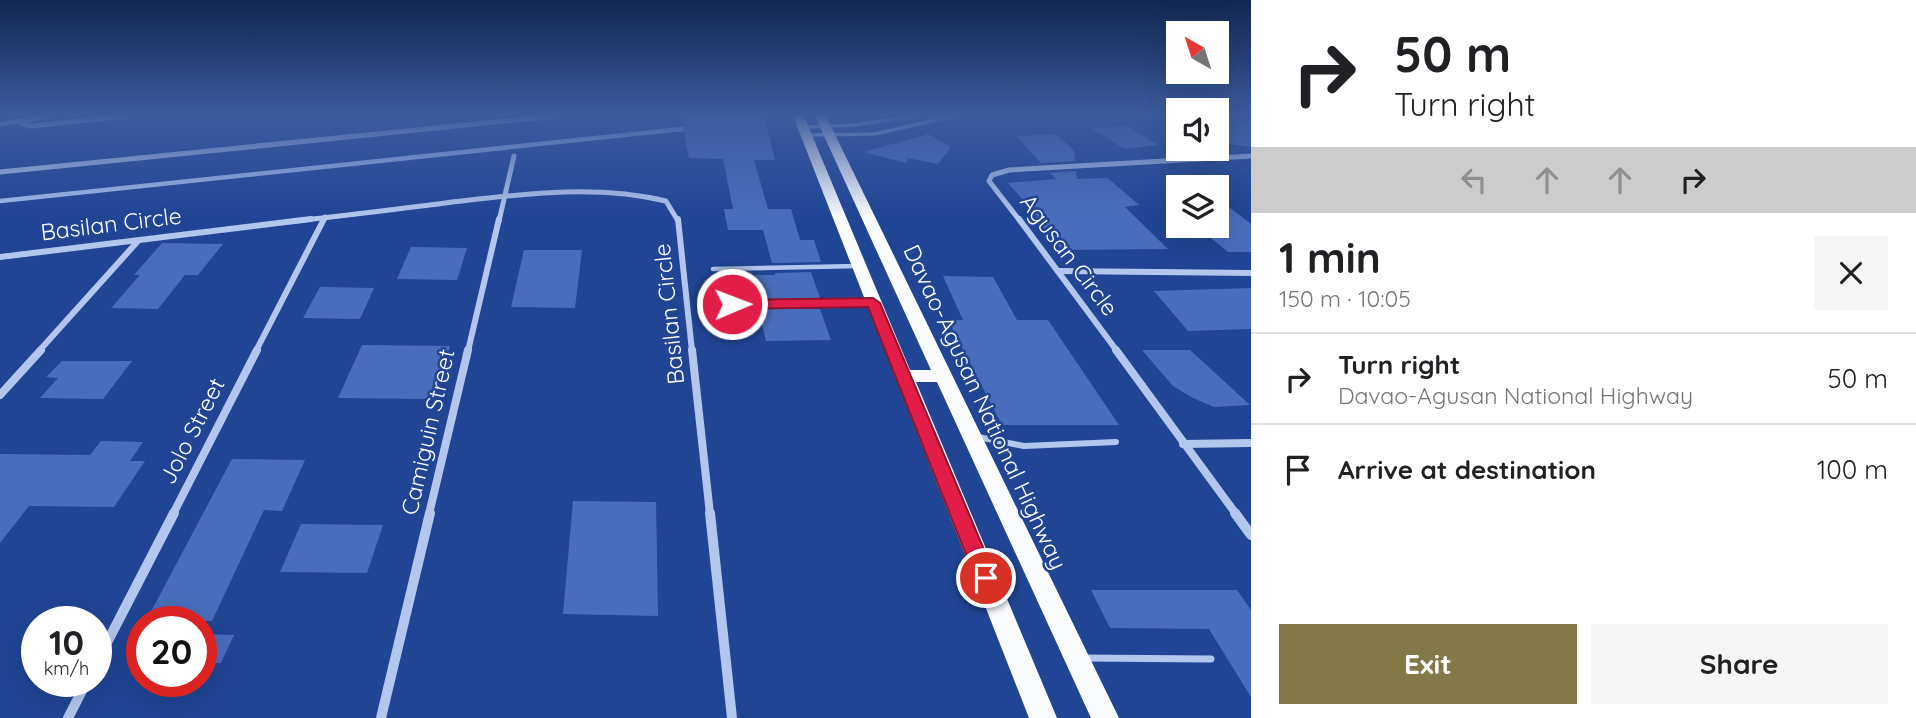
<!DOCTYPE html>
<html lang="en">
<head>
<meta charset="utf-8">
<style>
	body { margin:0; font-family:Quicksand,sans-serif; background:#f6f6f6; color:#202124; height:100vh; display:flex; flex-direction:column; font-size:26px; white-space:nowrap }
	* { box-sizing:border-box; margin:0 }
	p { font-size:23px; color:#757577 }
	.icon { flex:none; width:38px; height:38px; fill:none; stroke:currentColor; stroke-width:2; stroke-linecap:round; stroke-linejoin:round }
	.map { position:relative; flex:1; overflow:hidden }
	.details { display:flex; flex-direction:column; background:#fff; width:665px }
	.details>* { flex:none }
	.hud { background:#fff; color:#202124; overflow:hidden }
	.needle { width:46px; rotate:321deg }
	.buttons { position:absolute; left:1166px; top:21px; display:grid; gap:14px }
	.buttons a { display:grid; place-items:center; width:63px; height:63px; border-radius:0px; background:#fff; box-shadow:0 7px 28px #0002; font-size:35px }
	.speed { position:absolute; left:21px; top:606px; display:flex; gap:14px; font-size:35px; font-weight:700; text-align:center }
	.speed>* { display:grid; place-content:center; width:91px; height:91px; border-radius:50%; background:#fff; box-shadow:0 7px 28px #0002; line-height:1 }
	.speed small { font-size:18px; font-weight:400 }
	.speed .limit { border:10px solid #d22; background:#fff; color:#111 }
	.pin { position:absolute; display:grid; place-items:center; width:60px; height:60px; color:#fff; margin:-30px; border:4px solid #fff; border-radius:50%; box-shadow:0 2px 7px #0007 }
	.me { position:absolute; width:77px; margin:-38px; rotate:89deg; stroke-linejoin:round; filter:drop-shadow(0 0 5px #0008) }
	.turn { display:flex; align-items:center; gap:24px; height:147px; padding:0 28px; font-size:32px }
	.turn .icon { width:91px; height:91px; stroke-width:2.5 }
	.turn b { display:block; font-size:49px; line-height:60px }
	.lanes { display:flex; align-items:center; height:66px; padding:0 28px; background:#0003; justify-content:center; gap:35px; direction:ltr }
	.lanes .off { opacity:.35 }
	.round { display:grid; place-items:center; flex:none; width:74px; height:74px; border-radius:0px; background:#f6f6f6 }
	.summary { display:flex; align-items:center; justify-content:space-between; height:119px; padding:0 28px }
	h1 { font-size:42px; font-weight:800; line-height:52px }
	.cta { display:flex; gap:14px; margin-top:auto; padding:14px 28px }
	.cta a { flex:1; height:80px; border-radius:0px; background:#837948; color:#fff; font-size:28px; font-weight:800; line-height:80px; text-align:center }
	.cta a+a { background:#f6f6f6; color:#202124 }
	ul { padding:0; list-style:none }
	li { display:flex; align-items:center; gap:21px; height:91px; padding:0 28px; border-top:2px solid #e0e0e0 }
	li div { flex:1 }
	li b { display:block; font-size:26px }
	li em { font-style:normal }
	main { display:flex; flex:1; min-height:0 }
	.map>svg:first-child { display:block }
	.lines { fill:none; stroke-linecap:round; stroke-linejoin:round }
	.stream { stroke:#a6c0ef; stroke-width:4.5 }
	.building { fill:#486ebb }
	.lane-far3 { stroke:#b3c7ee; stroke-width:3.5 }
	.lane-far2 { stroke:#b3c7ee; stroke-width:4.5 }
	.lane-far1 { stroke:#b3c7ee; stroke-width:6 }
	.lane { stroke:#b3c7ee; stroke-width:7 }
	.street-far3 { stroke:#b3c7ee; stroke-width:5 }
	.street-far2 { stroke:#b3c7ee; stroke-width:6 }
	.street-far1 { stroke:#b3c7ee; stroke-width:8 }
	.street { stroke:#b3c7ee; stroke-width:10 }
	.primary { fill:#fafbff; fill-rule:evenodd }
	.route { fill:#e11d48; stroke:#92132f; stroke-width:2 }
	.labels { text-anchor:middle; stroke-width:5; stroke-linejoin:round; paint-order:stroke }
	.street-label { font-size:23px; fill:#fff; stroke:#204594 }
</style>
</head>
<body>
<main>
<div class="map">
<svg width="1251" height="718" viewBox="0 0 1251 718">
	<rect width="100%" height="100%" fill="#204594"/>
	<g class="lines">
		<!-- stream -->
		<polyline class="stream" points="0,201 691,128"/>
	</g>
	<!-- building -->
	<g class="building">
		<polygon points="681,116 764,116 775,160 754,160 768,209 791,209 800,240 814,240 821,262 772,263 763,230 728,230 724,209 733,209 723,159 689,158"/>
		<polygon points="1216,118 1251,122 1251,147 1216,142"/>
		<polygon points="1128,126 1158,145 1125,149 1091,128"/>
		<polygon points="928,134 951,147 938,164 908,158 906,163 864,152"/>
		<polygon points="1056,134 1074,150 1075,161 1041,163 1016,136"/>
		<polygon points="1076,171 1077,179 1106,178 1110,180 1139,205 1125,207 1168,249 1062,250 1034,217 1038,217 1008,183 1056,179 1050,173"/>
		<polygon points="1216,197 1251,224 1251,252 1228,252 1196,226 1216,226"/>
		<polygon points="162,243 223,244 198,275 185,275 158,309 111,308 140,275 134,275"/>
		<polygon points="411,247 467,248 457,280 397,279"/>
		<polygon points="524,250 582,250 575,308 511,307"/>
		<polygon points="811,272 820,298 816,299 756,300 755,296 734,296 730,275 775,275 775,273"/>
		<polygon points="943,276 993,277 1017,320 1048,320 1119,425 1002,425 948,320 963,320"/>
		<polygon points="320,287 374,288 360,319 303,318"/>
		<polygon points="1251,288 1251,329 1188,331 1154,291"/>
		<polygon points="758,309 820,309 831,340 766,341"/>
		<polygon points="362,345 450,346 434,399 338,398"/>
		<polygon points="1142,350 1190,350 1250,405 1214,407 1193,398 1173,386"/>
		<polygon points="62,361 132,361 103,399 40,398 58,378 46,377"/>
		<polygon points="101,441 143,442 130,461 145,461 114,507 29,506 0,543 0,454 90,455"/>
		<polygon points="232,459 305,460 282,511 264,510 212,621 146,621"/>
		<polygon points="573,501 656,502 658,616 563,614"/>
		<polygon points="301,524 383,525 367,573 280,572"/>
		<polygon points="1091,590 1237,590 1251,610 1251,697 1209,629 1110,628"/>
		<polygon points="201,634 234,635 221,663 201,662"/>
	</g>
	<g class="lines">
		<!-- lane-far3 -->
		<g class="lane-far3">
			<polyline points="803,127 854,125 915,116"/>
			<polyline points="806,135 874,134 954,116"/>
		</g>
		<!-- lane-far2 -->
		<g class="lane-far2">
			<polyline points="713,269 859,266"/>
			<polyline points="732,305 873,303"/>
		</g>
		<!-- lane-far1 -->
		<polyline class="lane-far1" points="978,437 1024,446 1116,442"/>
		<!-- lane -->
		<polyline class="lane" points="1084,658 1211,659"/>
		<!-- street-far3 -->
		<g class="street-far3">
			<polyline points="21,123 31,126 126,116"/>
			<polyline points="0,124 51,116"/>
			<polyline points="0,172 555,116"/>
			<path d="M297,221C348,215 400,209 452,202C522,194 596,184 666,201L678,221"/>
			<polyline points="323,221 325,217"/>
			<polyline points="499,221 514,156"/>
			<polyline points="1020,221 989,181 992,175 1009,170 1251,156"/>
		</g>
		<!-- street-far2 -->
		<g class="street-far2">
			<polyline points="678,219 692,351"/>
			<polyline points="1019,219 1117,351"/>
			<polyline points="0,257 311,219"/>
			<polyline points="1059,271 1251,273"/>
			<polyline points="39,351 138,241"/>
			<polyline points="256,351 324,219"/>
			<polyline points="468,351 499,219"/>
		</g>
		<!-- street-far1 -->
		<g class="street-far1">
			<polyline points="692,350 710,514"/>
			<polyline points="1116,350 1236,514"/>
			<polyline points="0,395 41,350"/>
			<polyline points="1183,444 1251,443"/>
			<polyline points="173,514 257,350"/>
			<polyline points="429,514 468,350"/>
		</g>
		<!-- street -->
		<g class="street">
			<polyline points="710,513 732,718"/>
			<polyline points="1235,513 1251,535"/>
			<polyline points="96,664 174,513"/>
			<polyline points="68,718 87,681"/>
			<polyline points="381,718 430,513"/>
		</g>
		<!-- primary -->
		<polygon class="primary" points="793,116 804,116 910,370 931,370 815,116 826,116 1119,718 1091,718 937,382 916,382 1057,718 1029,718"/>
	</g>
	<!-- sky -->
	<linearGradient id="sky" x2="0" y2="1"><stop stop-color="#122651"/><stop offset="0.53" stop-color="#3c5c9f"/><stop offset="1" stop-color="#3c5c9f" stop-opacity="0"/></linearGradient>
	<rect width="1251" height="217" fill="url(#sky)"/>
	<!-- route -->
	<polygon class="route" points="873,298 880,303 996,578 993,585 986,588 978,585 868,307 732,309 724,304 732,300"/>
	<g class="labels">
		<!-- street labels -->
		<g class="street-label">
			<text transform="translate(111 224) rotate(-7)" y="8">Basilan Circle</text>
			<text transform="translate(1069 255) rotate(53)" y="8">Agusan Circle</text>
			<text transform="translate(669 314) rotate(-96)" y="8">Basilan Circle</text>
			<text transform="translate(985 407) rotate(65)" y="8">Davao-Agusan National Highway</text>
			<text transform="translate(192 431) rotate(-63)" y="8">Jolo Street</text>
			<text transform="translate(428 432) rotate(-77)" y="8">Camiguin Street</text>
		</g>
	</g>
</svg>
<div class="buttons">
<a><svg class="needle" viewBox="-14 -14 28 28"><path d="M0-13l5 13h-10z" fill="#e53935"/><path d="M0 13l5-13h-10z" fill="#757577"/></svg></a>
<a><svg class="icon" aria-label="sound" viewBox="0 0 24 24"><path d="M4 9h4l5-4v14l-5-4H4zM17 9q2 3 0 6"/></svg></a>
<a><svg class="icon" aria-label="layers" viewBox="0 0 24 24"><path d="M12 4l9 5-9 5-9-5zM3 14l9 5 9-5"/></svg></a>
</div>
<div class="speed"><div>10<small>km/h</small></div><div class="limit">20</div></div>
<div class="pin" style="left:986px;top:578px;background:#d93025"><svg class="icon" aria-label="arrive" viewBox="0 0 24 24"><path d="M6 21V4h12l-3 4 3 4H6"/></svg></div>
<svg class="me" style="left:732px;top:304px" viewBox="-20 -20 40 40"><circle r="17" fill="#e11d48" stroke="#fff" stroke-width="3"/><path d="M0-11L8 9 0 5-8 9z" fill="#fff"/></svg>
</div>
<section class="details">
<div class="hud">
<div class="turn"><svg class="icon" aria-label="right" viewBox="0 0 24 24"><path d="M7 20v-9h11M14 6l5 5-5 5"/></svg><div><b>50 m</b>Turn right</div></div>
<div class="lanes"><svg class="icon off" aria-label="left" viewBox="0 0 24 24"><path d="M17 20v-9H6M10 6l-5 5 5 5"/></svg><svg class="icon off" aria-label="ahead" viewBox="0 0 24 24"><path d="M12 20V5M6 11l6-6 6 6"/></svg><svg class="icon off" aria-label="ahead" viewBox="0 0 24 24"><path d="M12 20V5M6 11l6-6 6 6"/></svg><svg class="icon" aria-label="right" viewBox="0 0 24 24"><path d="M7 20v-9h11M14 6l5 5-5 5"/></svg></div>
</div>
<div class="summary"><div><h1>1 min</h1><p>150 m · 10:05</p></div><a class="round"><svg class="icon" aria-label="close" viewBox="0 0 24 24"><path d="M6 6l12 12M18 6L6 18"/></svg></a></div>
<ul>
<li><svg class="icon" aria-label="right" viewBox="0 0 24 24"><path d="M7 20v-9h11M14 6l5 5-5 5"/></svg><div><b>Turn right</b><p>Davao-Agusan National Highway</p></div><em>50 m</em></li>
<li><svg class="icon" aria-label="arrive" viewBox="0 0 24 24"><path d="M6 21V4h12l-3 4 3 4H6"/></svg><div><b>Arrive at destination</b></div><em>100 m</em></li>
</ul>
<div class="cta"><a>Exit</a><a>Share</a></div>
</section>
</main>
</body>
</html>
